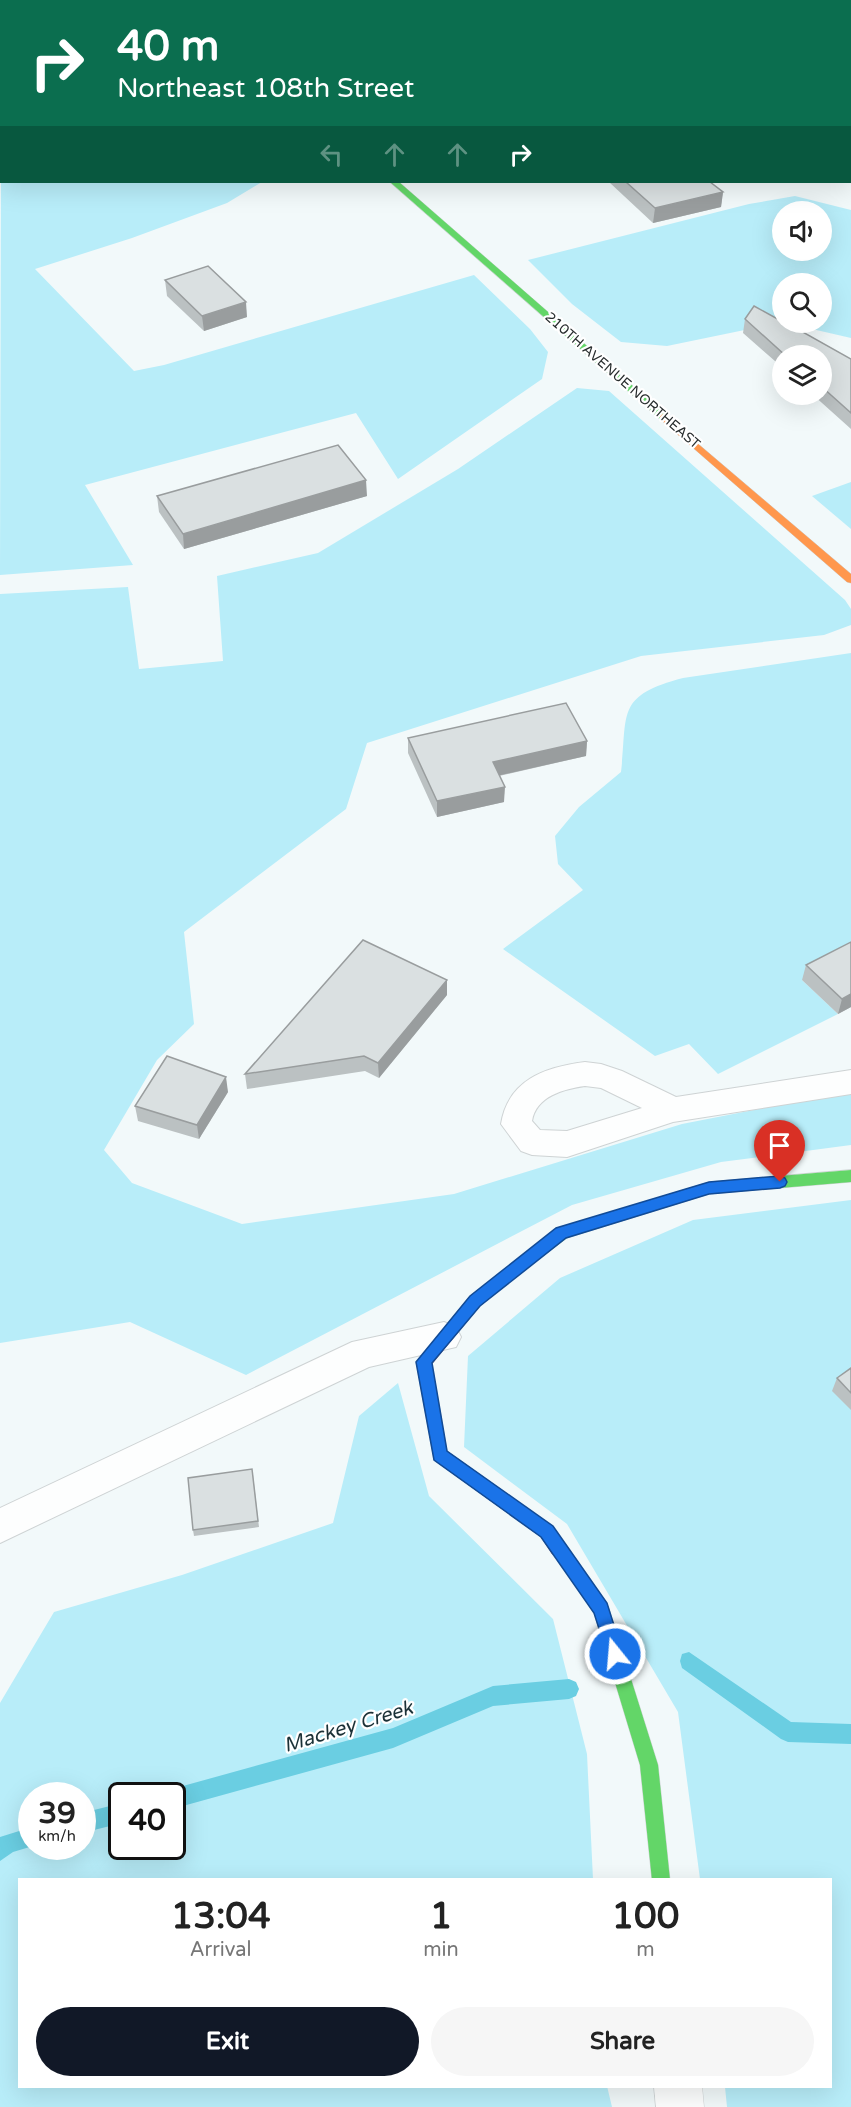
<!DOCTYPE html>
<html lang="en">
<head>
<meta charset="utf-8">
<style>
	body { margin:0; font-family:"Varela Round",sans-serif; background:#f6f6f6; color:#222; height:100vh; display:flex; flex-direction:column; font-size:22px; white-space:nowrap }
	* { box-sizing:border-box; margin:0 }
	p { font-size:20px; color:#767676 }
	.icon { flex:none; width:33px; height:33px; fill:none; stroke:currentColor; stroke-width:2; stroke-linecap:round; stroke-linejoin:round }
	.map { position:relative; flex:1; overflow:hidden }
	.side { position:absolute; left:18px; top:1878px; width:814px; height:210px; display:flex; flex-direction:column; background:#fff; border-radius:0px; box-shadow:0 6px 24px #0002 }
	.side>* { flex:none }
	.guide { position:absolute; left:0px; top:0px; width:852px; height:183px; box-shadow:0 6px 24px #0002; background:#0b6e4f; color:#fff; overflow:hidden }
	.buttons { position:absolute; left:772px; top:201px; display:grid; gap:12px }
	.buttons a { display:grid; place-items:center; width:60px; height:60px; border-radius:50%; background:#fff; box-shadow:0 6px 24px #0002; font-size:30px }
	.speed { position:absolute; left:18px; top:1782px; display:flex; gap:12px; font-size:30px; font-weight:700; text-align:center }
	.speed>* { display:grid; place-content:center; width:78px; height:78px; border-radius:50%; background:#fff; box-shadow:0 6px 24px #0002; line-height:1 }
	.speed small { font-size:15px; font-weight:400 }
	.speed .limit { border:3px solid #111; border-radius:9px; background:#fff; color:#111 }
	.pin { position:absolute; display:grid; place-items:center; width:51px; height:51px; color:#fff; margin:-62px -26px; border-radius:50% 50% 50% 0; rotate:-45deg; box-shadow:0 0 6px #0007 }
	.pin .icon { rotate:45deg }
	.me { position:absolute; width:66px; margin:-33px; rotate:343deg; stroke-linejoin:round; filter:drop-shadow(0 0 4px #0008) }
	.turn { display:flex; align-items:center; gap:21px; height:126px; padding:0 18px; font-size:27px }
	.turn .icon { width:78px; height:78px; stroke-width:2.5 }
	.turn b { display:block; font-size:42px; line-height:51px }
	.lanes { display:flex; align-items:center; height:57px; padding:0 18px; background:#0003; justify-content:center; gap:30px; direction:ltr }
	.lanes .off { opacity:.35 }
	.eta { display:flex; justify-content:space-evenly; align-items:center; height:102px; text-align:center }
	.eta b { font-size:36px; font-weight:800; line-height:42px }
	.action { display:flex; gap:12px; margin-top:auto; padding:12px 18px }
	.action a { flex:1; height:69px; border-radius:36px; background:#111827; color:#fff; font-size:24px; font-weight:800; line-height:69px; text-align:center }
	.action a+a { background:#f6f6f6; color:#222 }
	.map>svg:first-child { display:block }
	.green { fill:#b8edf9; fill-rule:evenodd }
	.lines { fill:none; stroke-linecap:round; stroke-linejoin:round }
	.stream { fill:#6acee2; fill-rule:evenodd }
	.lane-casing { stroke:#ced3d4; stroke-width:2 }
	.street-casing { stroke:#ced3d4; stroke-width:1 }
	.fast-casing { stroke:#ced3d4; stroke-width:1 }
	.slow-casing { stroke:#ced3d4; stroke-width:1 }
	.jam-casing { stroke:#ced3d4; stroke-width:1 }
	.lane { fill:#fdfefe; fill-rule:evenodd }
	.street { fill:#fdfefe; fill-rule:evenodd }
	.fast { fill:#63d668; fill-rule:evenodd }
	.slow { fill:#ff974d; fill-rule:evenodd }
	.jam { fill:#b3261e; fill-rule:evenodd }
	.wall { fill:#bbc1c2 }
	.shaded-wall { fill:#999d9e }
	.building { fill:#dae0e1; stroke:#999d9e; stroke-width:1.5 }
	.route { fill:#1a73e8; stroke:#114b97; stroke-width:1.5 }
	.labels { text-anchor:middle; stroke-width:4.5; stroke-linejoin:round; paint-order:stroke }
	.far-street-label { font-size:14px; fill:#282d2e; stroke:#fff }
	.near-water-label { font-size:20px; font-style:italic; fill:#1b3137; stroke:#fff }
</style>
</head>
<body>
<div class="map">
<svg width="851" height="2107" viewBox="0 0 851 2107">
	<rect width="100%" height="100%" fill="#f2f9fa"/>
	<!-- green -->
	<g class="green">
		<polygon points="451,0 851,0 851,162 850,2 450,1"/>
		<polygon points="1,157 2,182 262,182 227,203 132,238 35,269 134,371 164,365 474,275 530,329 548,352 542,379 398,479 356,413 85,485 133,565 0,575"/>
		<path d="M795,196L851,210V338L786,323L822,322V284H783V322L667,346L621,342L572,304L528,260L749,204ZM783,212H822V250H783Z"/>
		<polygon points="577,388 609,391 845,600 851,609 851,625 824,635 641,656 367,743 346,809 184,932 194,1024 157,1060 104,1150 132,1183 242,1224 454,1194 682,1124 851,1091 851,1145 721,1162 572,1205 246,1375 130,1322 0,1343 0,594 128,587 139,669 223,661 217,576 318,553 458,469"/>
		<polygon points="851,482 851,529 812,496"/>
		<path d="M851,653V955L802,980L838,1014L718,1074L689,1044L655,1056L503,949L583,890L558,864L555,836L579,807L621,772C628,713 615,696 683,678Z"/>
		<polygon points="851,1200 851,2107 727,2107 725,2087 831,2086 831,1880 700,1879 678,1712 567,1524 464,1447 468,1356 560,1278 693,1220"/>
		<path d="M398,1383L429,1496L553,1619L587,1754L593,1879L20,1880V2086H607L612,2107H0V1703L54,1612L182,1575L333,1523L359,1416ZM32,1796H82V1846H32ZM122,1796H172V1846H122Z"/>
	</g>
	<g class="lines">
		<!-- stream -->
		<g class="stream">
			<polygon points="689,1652 791,1722 851,1724 851,1744 788,1742 781,1739 682,1668 680,1661 682,1654"/>
			<polygon points="569,1679 576,1682 579,1689 576,1696 569,1699 493,1706 393,1748 172,1809 172,1796 164,1796 165,1792 172,1789 393,1728 493,1686"/>
			<polygon points="122,1803 122,1823 82,1833 82,1813"/>
			<polygon points="32,1827 33,1846 13,1852 0,1861 0,1837"/>
		</g>
		<defs>
			<g id="lane">
				<path d="M585,1062L601,1064L622,1071L676,1097L851,1070V1094L673,1122L567,1157L532,1155L521,1151L501,1124C508,1080 545,1067 585,1062ZM585,1086L601,1088L642,1108L567,1131L540,1130L532,1121C536,1096 564,1089 585,1086Z"/>
				<polygon points="444,1322 456,1327 461,1337 456,1347 369,1367 0,1543 0,1508 352,1342"/>
			</g>
			<g id="street">
				<polygon points="88,0 108,0 109,2 89,2"/>
				<polygon points="654,2086 702,2086 704,2107 656,2107"/>
			</g>
			<g id="fast">
				<polygon points="390,182 399,182 666,415 666,419 660,419"/>
				<polygon points="851,1170 851,1182 709,1194 567,1238 518,1275 513,1277 508,1275 506,1271 508,1267 557,1229 709,1182"/>
				<polygon points="558,1540 564,1542 609,1609 658,1765 670,1880 652,1880 640,1765 594,1613 550,1548 552,1542"/>
			</g>
			<polygon id="slow" points="663,414 851,574 851,583 847,582 660,419 660,415"/>
			<polygon id="jam" points="513,1265 518,1267 520,1271 518,1275 480,1306 432,1364 447,1451 553,1527 566,1548 564,1554 558,1556 552,1554 541,1537 434,1460 416,1362 470,1296"/>
		</defs>
		<!-- lane casing -->
		<use href="#lane" class="lane-casing"/>
		<!-- street casing -->
		<use href="#street" class="street-casing"/>
		<!-- fast casing -->
		<use href="#fast" class="fast-casing"/>
		<!-- slow casing -->
		<use href="#slow" class="slow-casing"/>
		<!-- jam casing -->
		<use href="#jam" class="jam-casing"/>
		<!-- lane -->
		<use href="#lane" class="lane"/>
		<!-- street -->
		<use href="#street" class="street"/>
		<!-- fast -->
		<use href="#fast" class="fast"/>
		<!-- slow -->
		<use href="#slow" class="slow"/>
		<!-- jam -->
		<use href="#jam" class="jam"/>
	</g>
	<!-- wall -->
	<g class="wall">
		<polygon points="609,182 710,182 723,192 721,207 653,223"/>
		<polygon points="165,280 247,317 204,331 167,296"/>
		<polygon points="745,319 851,359 851,429 812,394 822,394 822,356 783,356 783,368 743,333"/>
		<polygon points="157,496 367,496 184,549 159,512"/>
		<polygon points="408,738 587,741 586,756 499,776 504,802 437,817 408,753"/>
		<polygon points="806,965 851,1007 838,1014 802,980"/>
		<polygon points="447,995 379,1078 365,1071 247,1089 245,1074"/>
		<polygon points="228,1092 199,1139 138,1121 135,1106"/>
		<polygon points="851,1368 851,1410 832,1391 837,1378"/>
		<polygon points="253,1475 259,1527 194,1536 193,1530"/>
	</g>
	<!-- shaded-wall -->
	<g class="shaded-wall">
		<polygon points="723,192 721,207 653,223 655,208"/>
		<polygon points="246,302 247,317 204,331 202,316"/>
		<polygon points="366,480 367,496 184,549 183,534"/>
		<polygon points="587,741 586,756 492,777 493,762"/>
		<polygon points="505,787 504,802 437,817 437,801"/>
		<polygon points="447,980 447,995 379,1078 378,1063"/>
		<polygon points="851,994 851,1007 838,1014 842,999"/>
		<polygon points="226,1077 228,1092 199,1139 197,1125"/>
	</g>
	<!-- building -->
	<g class="building">
		<polygon points="626,182 710,182 723,192 655,208"/>
		<polygon points="208,266 246,302 202,316 165,280"/>
		<polygon points="754,306 783,322 785,322 851,359 851,413 822,387 822,356 786,356 745,319"/>
		<polygon points="338,445 366,480 183,534 157,496"/>
		<polygon points="566,703 587,741 493,762 505,787 437,801 408,738"/>
		<polygon points="363,940 447,980 378,1063 364,1056 245,1074"/>
		<polygon points="851,942 851,994 842,999 806,965"/>
		<polygon points="167,1056 226,1077 197,1125 135,1106"/>
		<polygon points="851,1368 851,1393 837,1378"/>
		<polygon points="252,1469 258,1521 193,1530 188,1478"/>
	</g>
	<!-- route -->
	<polygon class="route" points="780,1176 785,1178 787,1182 785,1186 780,1188 709,1194 566,1238 480,1306 432,1363 447,1451 553,1526 607,1603 623,1654 621,1660 615,1662 609,1660 594,1613 541,1537 434,1460 416,1362 470,1296 556,1228 709,1182"/>
	<g class="labels">
		<!-- far-street labels -->
		<g class="far-street-label">
			<text transform="translate(623 380) rotate(41)" y="5">210TH AVENUE NORTHEAST</text>
		</g>
		<!-- near-water labels -->
		<g class="near-water-label">
			<text transform="translate(348 1726) rotate(-17)" y="7">Mackey Creek</text>
		</g>
	</g>
</svg>
<div class="buttons">
<a><svg class="icon" aria-label="sound" viewBox="0 0 24 24"><path d="M4 9h4l5-4v14l-5-4H4zM17 9q2 3 0 6"/></svg></a>
<a><svg class="icon" aria-label="search" viewBox="0 0 24 24"><circle cx="10" cy="10" r="6"/><path d="M15 15l6 6"/></svg></a>
<a><svg class="icon" aria-label="layers" viewBox="0 0 24 24"><path d="M12 4l9 5-9 5-9-5zM3 14l9 5 9-5"/></svg></a>
</div>
<div class="speed"><div>39<small>km/h</small></div><div class="limit">40</div></div>
<div class="pin" style="left:780px;top:1182px;background:#d93025"><svg class="icon" aria-label="arrive" viewBox="0 0 24 24"><path d="M6 21V4h12l-3 4 3 4H6"/></svg></div>
<svg class="me" style="left:615px;top:1654px" viewBox="-20 -20 40 40"><circle r="17" fill="#1a73e8" stroke="#fff" stroke-width="3"/><path d="M0-11L8 9 0 5-8 9z" fill="#fff"/></svg>
<div class="guide">
<div class="turn"><svg class="icon" aria-label="right" viewBox="0 0 24 24"><path d="M7 20v-9h11M14 6l5 5-5 5"/></svg><div><b>40 m</b>Northeast 108th Street</div></div>
<div class="lanes"><svg class="icon off" aria-label="left" viewBox="0 0 24 24"><path d="M17 20v-9H6M10 6l-5 5 5 5"/></svg><svg class="icon off" aria-label="ahead" viewBox="0 0 24 24"><path d="M12 20V5M6 11l6-6 6 6"/></svg><svg class="icon off" aria-label="ahead" viewBox="0 0 24 24"><path d="M12 20V5M6 11l6-6 6 6"/></svg><svg class="icon" aria-label="right" viewBox="0 0 24 24"><path d="M7 20v-9h11M14 6l5 5-5 5"/></svg></div>
</div>
<section class="side">
<div class="eta">
<div><b>13:04</b><p>Arrival</p></div>
<div><b>1</b><p>min</p></div>
<div><b>100</b><p>m</p></div>
</div>
<div class="action"><a>Exit</a><a>Share</a></div>
</section>
</div>
</body>
</html>
